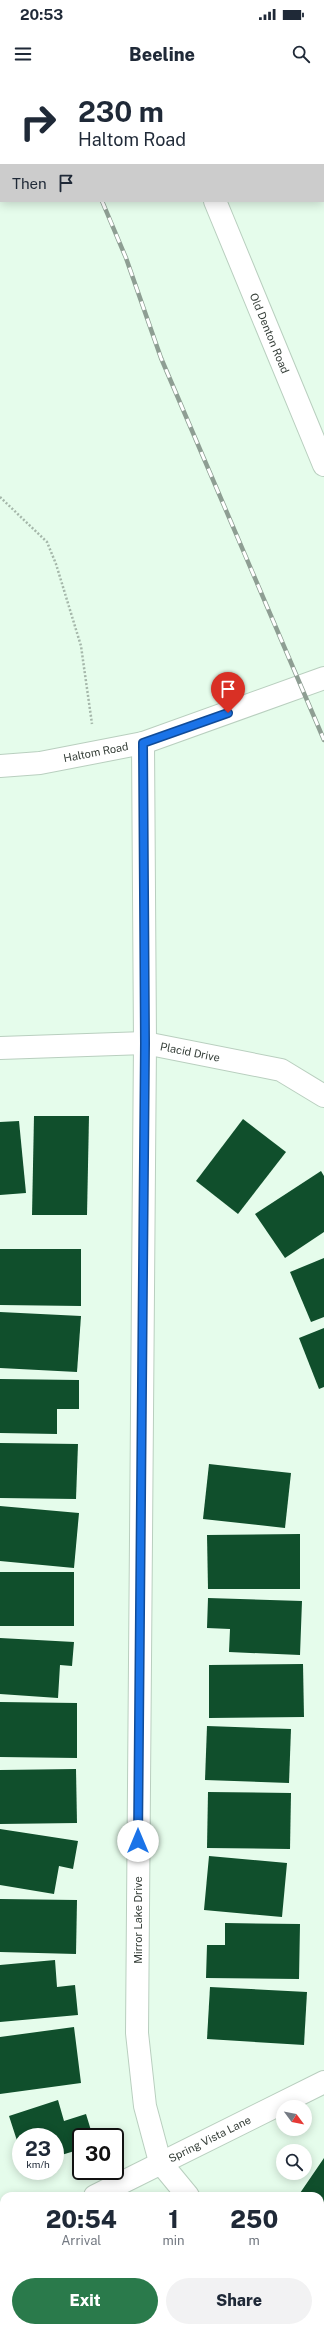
<!DOCTYPE html>
<html lang="en">
<head>
<meta charset="utf-8">
<style>
	body { margin:0; font-family:"Public Sans",sans-serif; background:#f2f2f3; color:#1f2937; height:100vh; display:flex; flex-direction:column; font-size:15px; white-space:nowrap }
	* { box-sizing:border-box; margin:0 }
	p { font-size:13px; color:#747a83 }
	.icon { flex:none; width:22px; height:22px; fill:none; stroke:currentColor; stroke-width:2; stroke-linecap:round; stroke-linejoin:round }
	.map { position:relative; flex:1; overflow:hidden }
	.drawer { position:absolute; left:0px; top:2112px; width:324px; height:140px; display:flex; flex-direction:column; background:#fff; border-radius:12px 12px 0 0; box-shadow:0 2px 10px #0003 }
	.drawer>* { flex:none }
	.hud { position:absolute; left:0px; top:0px; width:324px; height:122px; box-shadow:0 2px 10px #0003; background:#fff; color:#1f2937; overflow:hidden }
	.needle { width:26px; rotate:122deg }
	.buttons { position:absolute; left:276px; top:2020px; display:grid; gap:8px }
	.buttons a { display:grid; place-items:center; width:36px; height:36px; border-radius:50%; background:#fff; box-shadow:0 2px 10px #0003; font-size:20px }
	.speed { position:absolute; left:12px; top:2048px; display:flex; gap:8px; font-size:20px; font-weight:700; text-align:center }
	.speed>* { display:grid; place-content:center; width:52px; height:52px; border-radius:50%; background:#fff; box-shadow:0 2px 10px #0003; line-height:1 }
	.speed small { font-size:10px; font-weight:400 }
	.speed .limit { border:2px solid #111; border-radius:6px; background:#fff; color:#111 }
	.pin { position:absolute; display:grid; place-items:center; width:34px; height:34px; color:#fff; margin:-41px -17px; border-radius:50% 50% 50% 0; rotate:-45deg; box-shadow:0 0 4px #0007 }
	.pin .icon { rotate:45deg }
	.me { position:absolute; width:44px; margin:-22px; rotate:0deg; stroke-linejoin:round; filter:drop-shadow(0 0 3px #0008) }
	.turn { display:flex; align-items:center; gap:14px; height:84px; padding:0 12px; font-size:18px }
	.turn .icon { width:52px; height:52px; stroke-width:2.5 }
	.turn b { display:block; font-size:28px; line-height:34px }
	.then { display:flex; align-items:center; height:38px; padding:0 12px; background:#0003; gap:8px; font-size:15px }
	.eta { display:flex; justify-content:space-evenly; align-items:center; height:68px; text-align:center }
	.eta b { font-size:24px; font-weight:800; line-height:28px }
	.cta { display:flex; gap:8px; margin-top:auto; padding:8px 12px }
	.cta a { flex:1; height:46px; border-radius:24px; background:#2a7a4b; color:#fff; font-size:16px; font-weight:800; line-height:46px; text-align:center }
	.cta a+a { background:#f2f2f3; color:#1f2937 }
	.status { display:flex; justify-content:space-between; align-items:center; height:28px; padding:0 20px; background:#fff; direction:ltr }
	.status svg { height:11px; fill:currentColor }
	header { display:flex; justify-content:space-between; align-items:center; height:52px; padding:0 12px; background:#fff; font-size:18px; font-weight:800 }
	.map>svg:first-child { display:block }
	.building { fill:#104f2c }
	.lines { fill:none; stroke-linecap:round; stroke-linejoin:round }
	.street-casing { stroke:#b9cfbf; stroke-width:24 }
	.secondary-casing { stroke:#b9cfbf; stroke-width:24 }
	.path { stroke:#a5b7aa; stroke-width:2.5; stroke-dasharray:2 2; stroke-linecap:butt }
	.street { stroke:#fff; stroke-width:22 }
	.secondary { stroke:#fff; stroke-width:22 }
	.rail-casing { stroke:#8e9e93; stroke-width:4.5 }
	.rail { stroke:#fff; stroke-width:3; stroke-dasharray:9; stroke-linecap:butt }
	.route-casing { stroke:#114b97; stroke-width:10 }
	.route { stroke:#1a73e8; stroke-width:7 }
	.labels { text-anchor:middle; stroke-width:4; stroke-linejoin:round; paint-order:stroke }
	.street-label { font-size:11px; fill:#363f39; stroke:#fff }
</style>
</head>
<body>
<div class="status"><b>20:53</b><svg viewBox="0 0 49 12"><path d="M0 12V9h3v3zM5 12V6h3v6zM10 12V3h3v9zM15 12V0h3v12zM26 1h20v11H26zM47 4h2v5h-2z"/></svg></div>
<header><svg class="icon" aria-label="menu" viewBox="0 0 24 24"><path d="M4 6h16M4 12h16M4 18h16"/></svg>Beeline<svg class="icon" aria-label="search" viewBox="0 0 24 24"><circle cx="10" cy="10" r="6"/><path d="M15 15l6 6"/></svg></header>
<div class="map">
<svg width="324" height="2252" viewBox="0 0 324 2252">
	<rect width="100%" height="100%" fill="#e5fceb"/>
	<!-- building -->
	<g class="building">
		<polygon points="34,1036 89,1036 87,1135 32,1135"/>
		<polygon points="243,1039 286,1072 238,1134 196,1101"/>
		<polygon points="19,1041 26,1113 0,1115 0,1042"/>
		<polygon points="321,1091 324,1096 324,1152 285,1178 255,1134"/>
		<polygon points="0,1169 81,1169 81,1226 0,1225"/>
		<polygon points="324,1178 324,1237 311,1242 290,1192"/>
		<polygon points="0,1232 81,1236 77,1292 0,1288"/>
		<polygon points="324,1248 324,1307 319,1309 299,1258"/>
		<polygon points="0,1299 79,1300 79,1329 57,1329 57,1354 0,1353"/>
		<polygon points="0,1363 78,1364 76,1419 0,1418"/>
		<polygon points="209,1384 291,1393 285,1448 203,1439"/>
		<polygon points="0,1426 79,1433 74,1488 0,1481"/>
		<polygon points="300,1454 300,1509 208,1509 207,1455"/>
		<rect x="0" y="1492" width="74" height="54"/>
		<polygon points="208,1518 302,1521 300,1575 229,1572 230,1549 207,1548"/>
		<polygon points="0,1558 74,1562 72,1586 60,1585 58,1618 0,1614"/>
		<polygon points="303,1584 304,1637 209,1638 209,1585"/>
		<polygon points="0,1622 77,1623 77,1678 0,1677"/>
		<polygon points="207,1646 291,1649 289,1703 205,1700"/>
		<polygon points="76,1689 77,1743 0,1744 0,1690"/>
		<polygon points="208,1712 291,1713 290,1769 207,1768"/>
		<polygon points="0,1749 78,1761 73,1789 59,1786 54,1814 0,1805"/>
		<polygon points="209,1776 287,1783 282,1837 204,1830"/>
		<polygon points="0,1819 77,1820 76,1874 0,1872"/>
		<polygon points="225,1843 300,1844 299,1899 206,1898 207,1865 225,1865"/>
		<polygon points="55,1880 57,1907 75,1905 78,1935 0,1942 0,1885"/>
		<polygon points="210,1907 307,1912 304,1965 207,1959"/>
		<polygon points="74,1947 81,2003 0,2014 0,1957"/>
		<polygon points="58,2020 64,2041 86,2034 93,2057 81,2057 81,2069 55,2077 55,2057 21,2057 21,2073 9,2036"/>
		<polygon points="324,2078 324,2149 320,2146 320,2116 298,2116"/>
		<polygon points="4,2221 4,2248 41,2248 44,2252 0,2252 0,2224"/>
		<polygon points="97,2248 113,2248 109,2252 101,2252"/>
		<polygon points="141,2248 209,2248 205,2252 146,2252"/>
		<polygon points="224,2248 232,2248 238,2252 222,2252"/>
	</g>
	<g class="lines">
		<defs>
			<g id="street">
				<polyline points="163,0 164,1"/>
				<path id="s1" d="M215,121L324,385"/>
				<polyline points="143,663 145,963 137,1953 145,2026 160,2082 188,2116"/>
				<path id="s2" d="M0,968L145,963L281,990L324,1016"/>
				<path id="s3" d="M95,2116L324,2002"/>
				<polyline points="0,2166 4,2164"/>
				<polyline points="320,2227 324,2230"/>
			</g>
			<g id="secondary">
				<path id="s4" d="M0,686L40,683L143,663L324,598"/>
			</g>
		</defs>
		<!-- street casing -->
		<use href="#street" class="street-casing"/>
		<!-- secondary casing -->
		<use href="#secondary" class="secondary-casing"/>
		<!-- path -->
		<polyline class="path" points="0,417 47,462 56,484 81,566 92,644"/>
		<!-- street -->
		<use href="#street" class="street"/>
		<!-- secondary -->
		<use href="#secondary" class="secondary"/>
		<defs>
			<g id="rail">
				<polyline points="51,0 52,1"/>
				<polyline points="102,121 126,178 161,278 324,660"/>
			</g>
		</defs>
		<!-- rail casing -->
		<use href="#rail" class="rail-casing"/>
		<!-- rail -->
		<use href="#rail" class="rail"/>
	</g>
	<g class="lines">
		<defs>
			<polyline id="route" points="138,1761 145,963 143,663 228,633"/>
		</defs>
		<!-- route casing -->
		<use href="#route" class="route-casing"/>
		<!-- route -->
		<use href="#route" class="route"/>
	</g>
	<g class="labels">
		<!-- street labels -->
		<g class="street-label">
			<text dy="4" stroke="none"><textPath href="#s1" startOffset="143">Old Denton Road</textPath></text>
			<text dy="4" stroke="none"><textPath href="#s4" startOffset="97">Haltom Road</textPath></text>
			<text dy="4" stroke="none"><textPath href="#s2" startOffset="191">Placid Drive</textPath></text>
			<text transform="translate(138 1840) rotate(-90)" y="4">Mirror Lake Drive</text>
			<text dy="4" stroke="none"><textPath href="#s3" startOffset="128">Spring Vista Lane</textPath></text>
		</g>
	</g>
</svg>
<div class="buttons">
<a><svg class="needle" viewBox="-14 -14 28 28"><path d="M0-13l5 13h-10z" fill="#e53935"/><path d="M0 13l5-13h-10z" fill="#747a83"/></svg></a>
<a><svg class="icon" aria-label="search" viewBox="0 0 24 24"><circle cx="10" cy="10" r="6"/><path d="M15 15l6 6"/></svg></a>
</div>
<div class="speed"><div>23<small>km/h</small></div><div class="limit">30</div></div>
<div class="pin" style="left:228px;top:633px;background:#d93025"><svg class="icon" aria-label="arrive" viewBox="0 0 24 24"><path d="M6 21V4h12l-3 4 3 4H6"/></svg></div>
<svg class="me" style="left:138px;top:1761px" viewBox="-20 -20 40 40"><circle r="19" fill="#fff"/><path d="M0-13L10 11 0 6-10 11z" fill="#1a73e8"/></svg>
<div class="hud">
<div class="turn"><svg class="icon" aria-label="right" viewBox="0 0 24 24"><path d="M7 20v-9h11M14 6l5 5-5 5"/></svg><div><b>230 m</b>Haltom Road</div></div>
<div class="then">Then<svg class="icon" aria-label="arrive" viewBox="0 0 24 24"><path d="M6 21V4h12l-3 4 3 4H6"/></svg></div>
</div>
<section class="drawer">
<div class="eta">
<div><b>20:54</b><p>Arrival</p></div>
<div><b>1</b><p>min</p></div>
<div><b>250</b><p>m</p></div>
</div>
<div class="cta"><a>Exit</a><a>Share</a></div>
</section>
</div>
</body>
</html>
